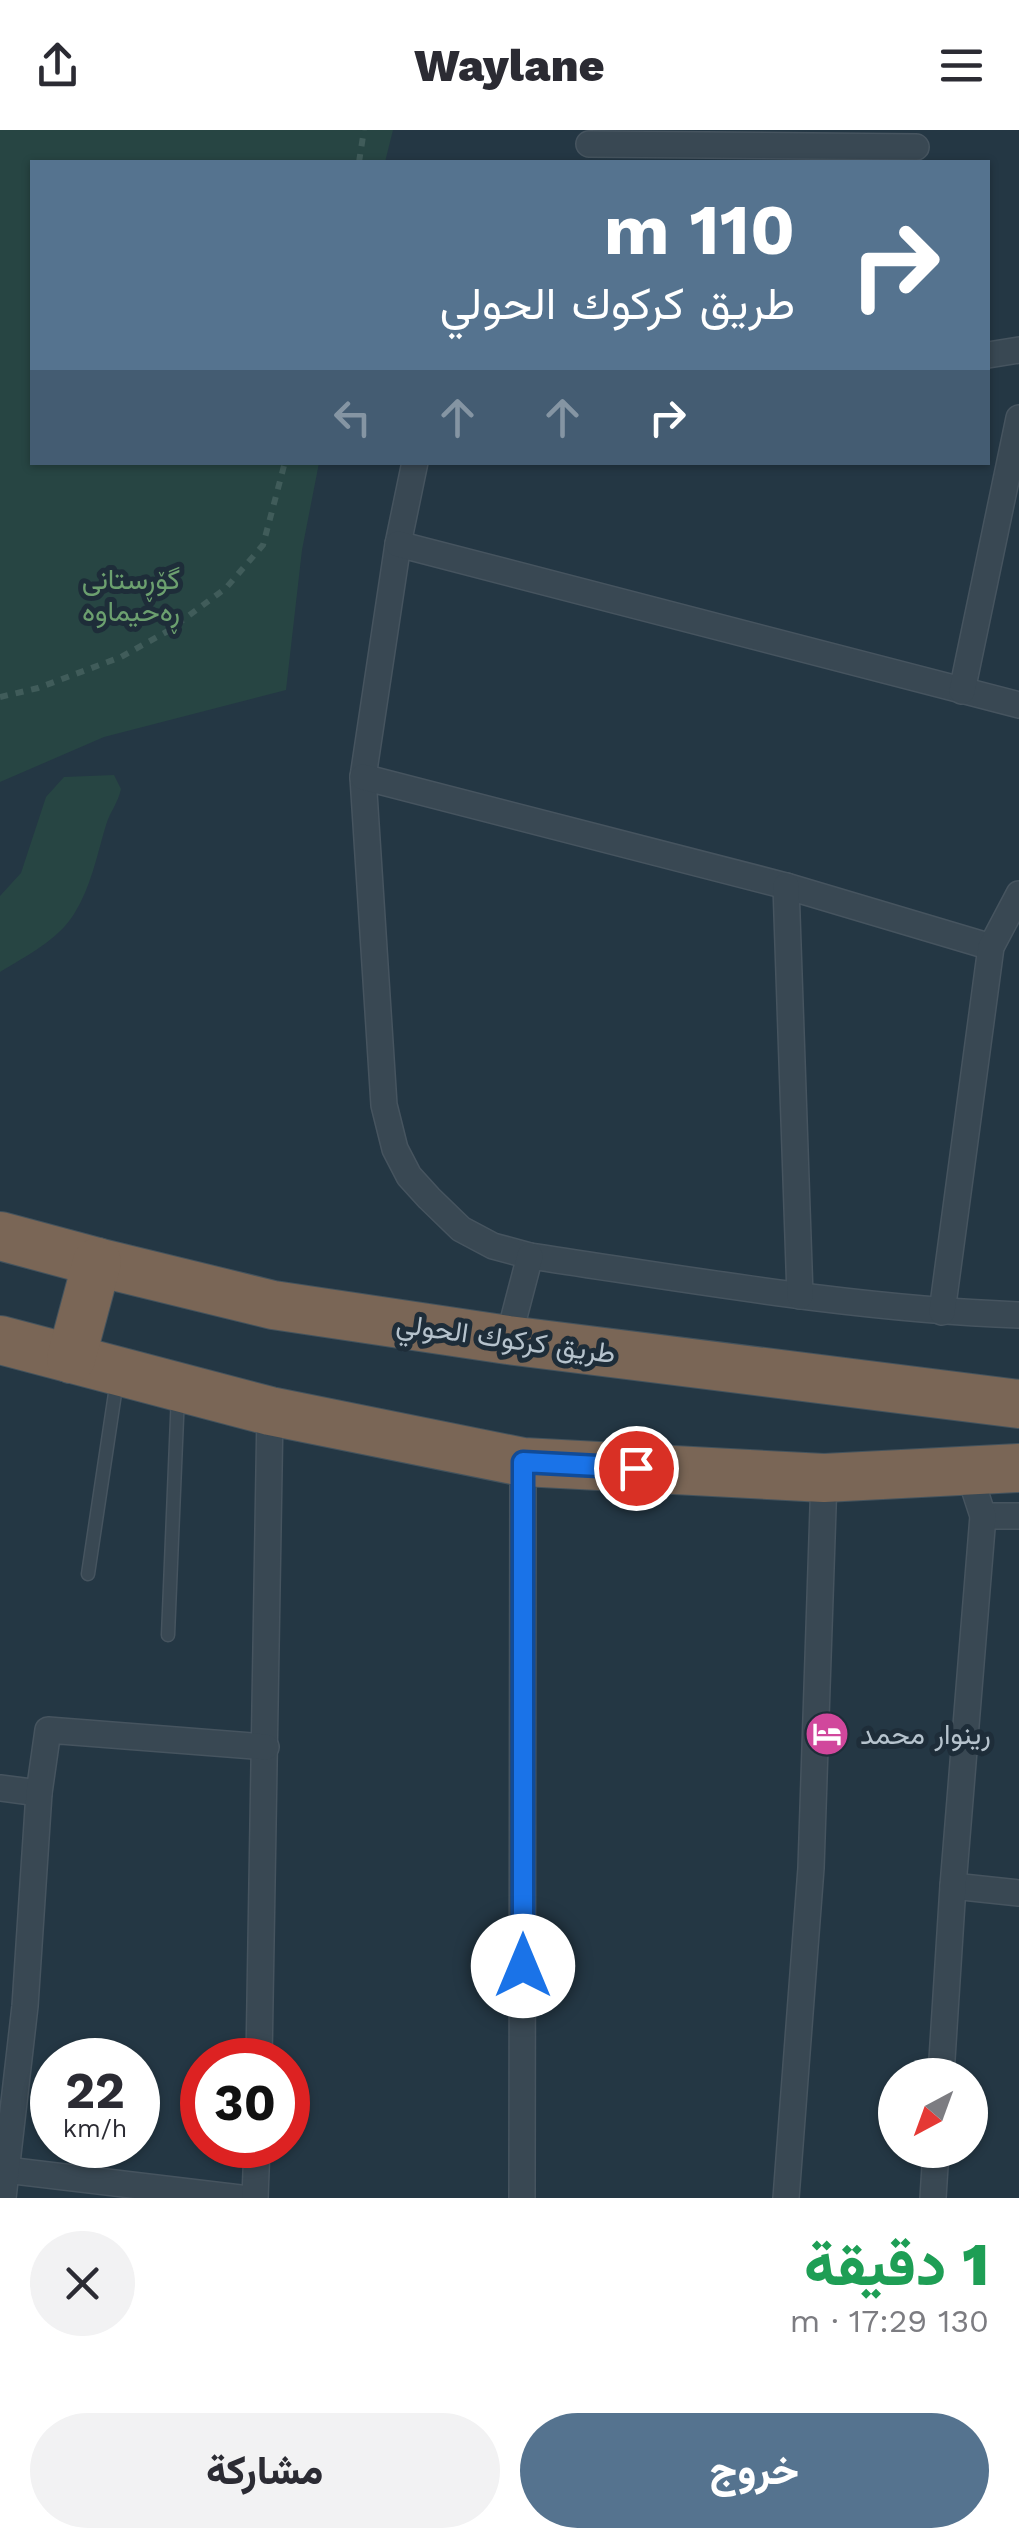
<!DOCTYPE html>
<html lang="ar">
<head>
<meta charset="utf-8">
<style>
	body { margin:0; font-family:"Work Sans",Vazirmatn,sans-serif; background:#f2f2f3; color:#2b2b33; direction:rtl; height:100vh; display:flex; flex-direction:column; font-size:38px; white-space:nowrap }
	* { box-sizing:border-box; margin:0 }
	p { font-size:32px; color:#7c7c81 }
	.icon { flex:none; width:55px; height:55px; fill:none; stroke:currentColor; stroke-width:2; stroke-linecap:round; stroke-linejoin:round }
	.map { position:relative; height:2068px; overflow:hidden; direction:ltr }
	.drawer { display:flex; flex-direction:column; background:#fff; flex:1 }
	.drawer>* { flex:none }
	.hud { position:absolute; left:30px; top:30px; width:960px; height:305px; border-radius:0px; box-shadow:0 2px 8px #0004; direction:rtl; background:#55738f; color:#fff; overflow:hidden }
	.needle { width:65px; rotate:221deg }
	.tools { position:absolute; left:878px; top:1928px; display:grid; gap:20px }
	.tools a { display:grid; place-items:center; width:110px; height:110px; border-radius:50%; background:#fff; box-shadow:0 2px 8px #0004; font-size:50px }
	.speed { position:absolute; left:30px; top:1908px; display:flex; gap:20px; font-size:50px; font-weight:700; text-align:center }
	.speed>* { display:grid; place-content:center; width:130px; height:130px; border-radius:50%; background:#fff; box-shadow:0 2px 8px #0004; line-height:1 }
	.speed small { font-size:25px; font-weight:400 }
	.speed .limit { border:15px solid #d22; background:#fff; color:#111 }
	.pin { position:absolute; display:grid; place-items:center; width:85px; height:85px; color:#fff; margin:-42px; border:5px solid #fff; border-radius:50%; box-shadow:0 2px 10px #0007 }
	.me { position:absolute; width:110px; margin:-55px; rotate:0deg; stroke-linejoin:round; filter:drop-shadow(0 0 8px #0008) }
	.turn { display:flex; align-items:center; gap:35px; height:210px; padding:0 30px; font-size:45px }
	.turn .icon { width:130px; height:130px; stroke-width:2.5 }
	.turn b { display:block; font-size:70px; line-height:85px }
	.lanes { display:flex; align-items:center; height:95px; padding:0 30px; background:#0003; justify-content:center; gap:50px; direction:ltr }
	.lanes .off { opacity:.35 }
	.round { display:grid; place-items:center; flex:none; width:105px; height:105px; border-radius:52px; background:#f2f2f3 }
	.headline { display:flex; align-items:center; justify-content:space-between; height:170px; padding:0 30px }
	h1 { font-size:60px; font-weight:800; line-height:75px; color:#1e9e55 }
	.action { display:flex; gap:20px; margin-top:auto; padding:20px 30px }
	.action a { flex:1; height:115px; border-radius:60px; background:#55738f; color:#fff; font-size:40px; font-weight:800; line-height:115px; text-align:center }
	.action a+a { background:#f2f2f3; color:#2b2b33 }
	header { display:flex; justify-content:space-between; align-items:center; height:130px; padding:0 30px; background:#fff; font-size:45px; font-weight:800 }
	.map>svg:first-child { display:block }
	.green { fill:#274543 }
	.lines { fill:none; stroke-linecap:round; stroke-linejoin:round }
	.lane-casing { stroke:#46545f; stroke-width:15 }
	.street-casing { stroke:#46545f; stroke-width:28 }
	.highway-casing { stroke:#44535d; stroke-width:50 }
	.path { stroke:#405c5a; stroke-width:6; stroke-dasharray:8 8; stroke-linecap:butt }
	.lane { stroke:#394853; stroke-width:12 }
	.street { stroke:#394853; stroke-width:25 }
	.highway { stroke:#7a6656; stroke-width:48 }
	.route-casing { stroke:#114b97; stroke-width:25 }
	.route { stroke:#1a73e8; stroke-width:18 }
	.labels { text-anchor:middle; stroke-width:10; stroke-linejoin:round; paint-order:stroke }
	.park-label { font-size:28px; fill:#6ca06f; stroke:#1e2d39 }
	.street-label { font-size:28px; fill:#b6c3cd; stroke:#1e2d39 }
	.poi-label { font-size:28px; fill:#b6c3cd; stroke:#1e2d39; text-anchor:start }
</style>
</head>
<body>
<header><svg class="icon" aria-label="menu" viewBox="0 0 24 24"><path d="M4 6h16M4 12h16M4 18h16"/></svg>Waylane<svg class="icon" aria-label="share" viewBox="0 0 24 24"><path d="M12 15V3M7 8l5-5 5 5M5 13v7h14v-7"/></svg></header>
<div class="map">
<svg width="1019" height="2068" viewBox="0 0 1019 2068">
	<rect width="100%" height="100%" fill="#243744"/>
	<!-- green -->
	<g class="green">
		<polygon points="0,0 393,0 385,32 32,32 32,332 319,333 302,420 286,560 104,607 0,652"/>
		<path d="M114,645L121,659C118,673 110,682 106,695C97,725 91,757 74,784C58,810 26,826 0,842V766L21,743L46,667L64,647Z"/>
	</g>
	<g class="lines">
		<defs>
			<g id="lane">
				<polyline points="88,1444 117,1250"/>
				<polyline points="168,1505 178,1264"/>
			</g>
			<g id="street">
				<polyline points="589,14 916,17"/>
				<polyline points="988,225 1019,220"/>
				<path d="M415,332L398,414L363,647L384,975L395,1019L409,1046L429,1068L461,1099L493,1116L530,1126C692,1150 855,1179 1019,1185"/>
				<polyline points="398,414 1019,575"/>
				<polyline points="962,561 1019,288"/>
				<polyline points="363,647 786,756 991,817"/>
				<polyline points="786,756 800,1166"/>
				<polyline points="942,1182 991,817 1019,764"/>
				<polyline points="508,1210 530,1126"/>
				<polyline points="983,1386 1019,1386"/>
				<polyline points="0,1658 39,1663"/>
				<polyline points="953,1756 1019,1763"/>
				<polyline points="259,1930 270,1281"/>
				<polyline points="941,1945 953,1756 983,1386 968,1340"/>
				<polyline points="6,2040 240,2068"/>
				<polyline points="3,2068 25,1876 39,1663 48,1600 266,1617"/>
				<polyline points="255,2068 257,2015"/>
				<polyline points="522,2068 523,1332"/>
				<polyline points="786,2068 811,1738 824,1348"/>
				<polyline points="933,2068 936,2020"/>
			</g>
			<g id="highway">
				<polyline points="0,1106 97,1132 273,1175 508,1210 1019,1274"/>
				<polyline points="0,1210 270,1281 523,1332 824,1348 1019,1338"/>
				<polyline points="71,1229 97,1132"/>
			</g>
		</defs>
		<!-- lane casing -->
		<use href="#lane" class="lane-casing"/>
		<!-- street casing -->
		<use href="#street" class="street-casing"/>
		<!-- highway casing -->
		<use href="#highway" class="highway-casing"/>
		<!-- path -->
		<g class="path">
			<polyline points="359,32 364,0"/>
			<polyline points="0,567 38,558 121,527 168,501 226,458 263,415 285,332"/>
		</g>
		<!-- lane -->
		<use href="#lane" class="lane"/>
		<!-- street -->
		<use href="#street" class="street"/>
		<!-- highway -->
		<use href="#highway" class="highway"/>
	</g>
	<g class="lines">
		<defs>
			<polyline id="route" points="523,1836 523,1332 636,1338"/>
		</defs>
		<!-- route casing -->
		<use href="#route" class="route-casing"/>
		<!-- route -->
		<use href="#route" class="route"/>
	</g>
	<!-- icons -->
	<defs>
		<symbol id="hotel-disc" viewBox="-11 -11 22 22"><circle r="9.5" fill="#d1479c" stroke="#1e2d39"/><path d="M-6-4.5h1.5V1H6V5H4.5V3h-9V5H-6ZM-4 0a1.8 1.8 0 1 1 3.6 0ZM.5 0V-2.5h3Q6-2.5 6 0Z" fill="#fff"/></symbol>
	</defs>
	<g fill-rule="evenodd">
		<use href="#hotel-disc" x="802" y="1579" width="50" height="50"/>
	</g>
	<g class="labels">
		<!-- park labels -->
		<g class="park-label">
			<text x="131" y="459">گۆڕستانی<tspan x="131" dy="32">ڕەحیماوە</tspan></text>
		</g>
		<!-- street labels -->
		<g class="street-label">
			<text transform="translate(506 1208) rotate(8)" y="10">طريق كركوك الحولي</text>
		</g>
		<!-- poi labels -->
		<g class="poi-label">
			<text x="860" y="1614">رينوار محمد</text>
		</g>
	</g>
</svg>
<div class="tools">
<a><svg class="needle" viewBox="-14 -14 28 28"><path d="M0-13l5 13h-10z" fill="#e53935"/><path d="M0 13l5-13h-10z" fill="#7c7c81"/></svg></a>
</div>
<div class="speed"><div>22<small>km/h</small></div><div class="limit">30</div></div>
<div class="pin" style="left:636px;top:1338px;background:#d93025"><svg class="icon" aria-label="arrive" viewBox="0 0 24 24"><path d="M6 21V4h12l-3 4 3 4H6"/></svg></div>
<svg class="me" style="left:523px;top:1836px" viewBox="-20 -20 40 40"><circle r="19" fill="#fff"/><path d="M0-13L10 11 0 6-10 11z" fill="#1a73e8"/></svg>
<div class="hud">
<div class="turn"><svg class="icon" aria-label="right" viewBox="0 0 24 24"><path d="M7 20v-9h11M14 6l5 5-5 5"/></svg><div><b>110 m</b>طريق كركوك الحولي</div></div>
<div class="lanes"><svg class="icon off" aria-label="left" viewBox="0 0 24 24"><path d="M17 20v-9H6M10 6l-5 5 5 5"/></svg><svg class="icon off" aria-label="ahead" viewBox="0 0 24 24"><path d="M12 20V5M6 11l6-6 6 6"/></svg><svg class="icon off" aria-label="ahead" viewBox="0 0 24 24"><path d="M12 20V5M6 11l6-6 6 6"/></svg><svg class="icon" aria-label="right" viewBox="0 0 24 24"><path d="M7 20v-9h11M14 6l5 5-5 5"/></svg></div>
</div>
</div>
<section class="drawer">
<div class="headline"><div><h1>1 دقيقة</h1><p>130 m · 17:29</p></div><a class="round"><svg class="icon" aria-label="close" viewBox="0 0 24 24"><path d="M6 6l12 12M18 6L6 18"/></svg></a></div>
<div class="action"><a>خروج</a><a>مشاركة</a></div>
</section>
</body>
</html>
